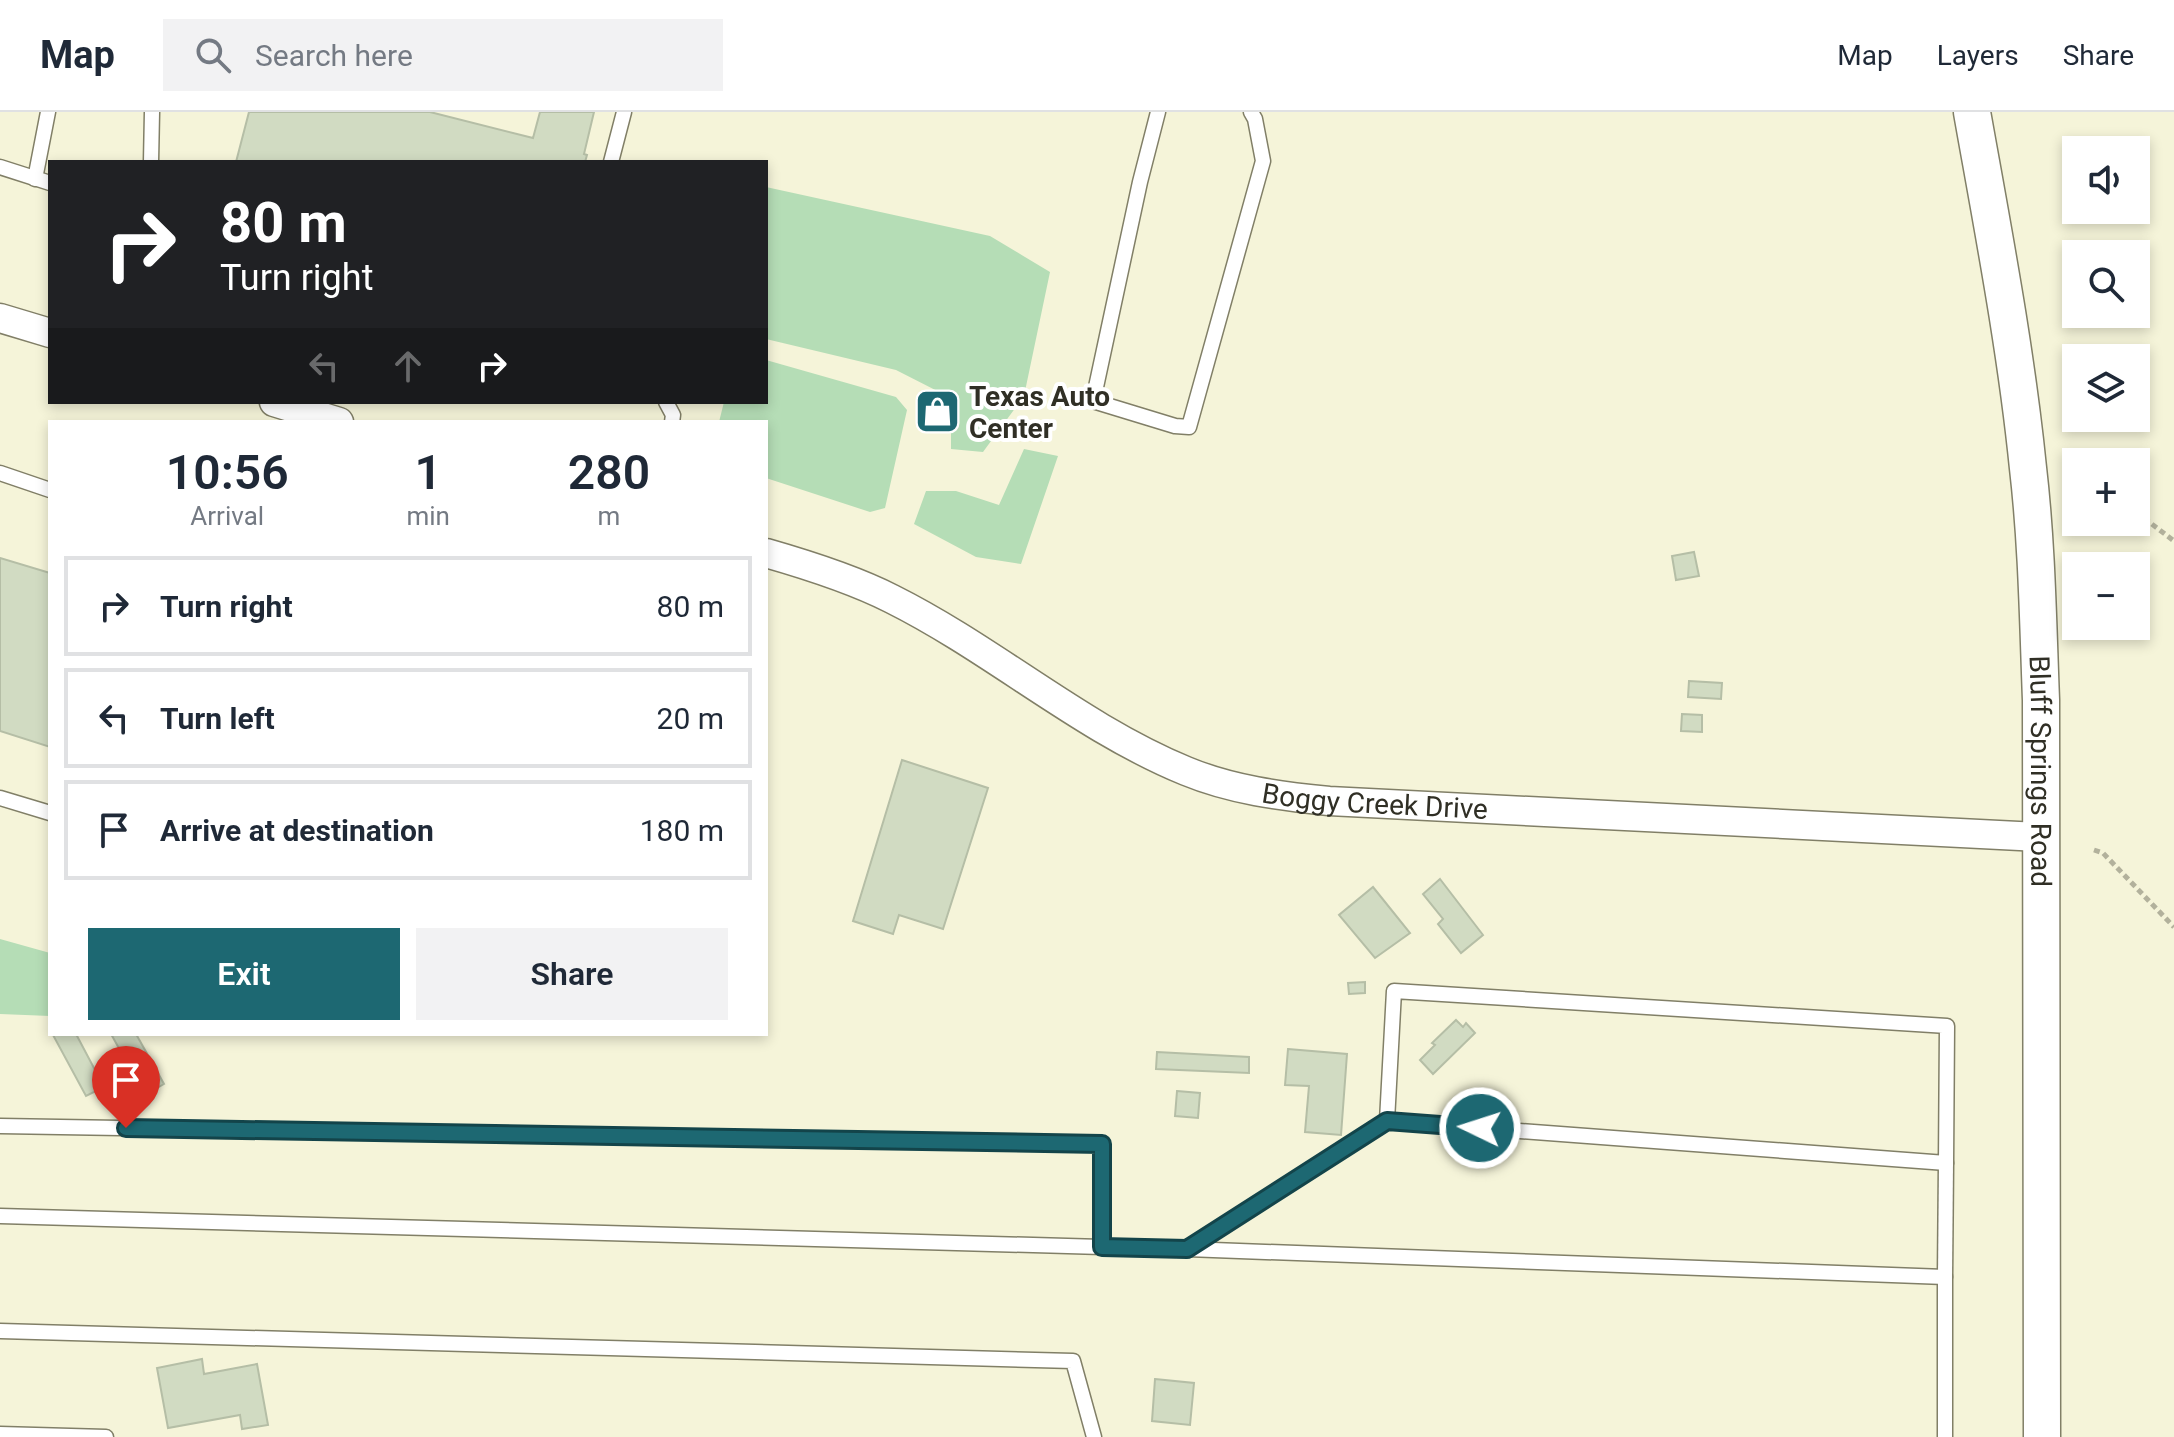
<!DOCTYPE html>
<html lang="en">
<head>
<meta charset="utf-8">
<style>
	body { margin:0; font-family:Roboto,sans-serif; background:#f2f2f3; color:#1f2937; height:100vh; display:flex; flex-direction:column; font-size:30px; white-space:nowrap }
	* { box-sizing:border-box; margin:0 }
	p { font-size:26px; color:#747a83 }
	.icon { flex:none; width:44px; height:44px; fill:none; stroke:currentColor; stroke-width:2; stroke-linecap:round; stroke-linejoin:round }
	.map { position:relative; flex:1; overflow:hidden }
	.side { position:absolute; left:48px; top:308px; width:720px; height:616px; display:flex; flex-direction:column; background:#fff; border-radius:0px; box-shadow:0 4px 12px #0003 }
	.side>* { flex:none }
	.top-card { position:absolute; left:48px; top:48px; width:720px; height:244px; border-radius:0px; box-shadow:0 4px 12px #0003; background:#202124; color:#fff; overflow:hidden }
	.buttons { position:absolute; left:2062px; top:24px; display:grid; gap:16px }
	.buttons a { display:grid; place-items:center; width:88px; height:88px; border-radius:0px; background:#fff; box-shadow:0 4px 12px #0003; font-size:40px }
	.pin { position:absolute; display:grid; place-items:center; width:68px; height:68px; color:#fff; margin:-82px -34px; border-radius:50% 50% 50% 0; rotate:-45deg; box-shadow:0 0 8px #0007 }
	.pin .icon { rotate:45deg }
	.me { position:absolute; width:88px; margin:-44px; rotate:274deg; stroke-linejoin:round; filter:drop-shadow(0 0 6px #0008) }
	.turn { display:flex; align-items:center; gap:28px; height:168px; padding:0 40px; font-size:36px }
	.turn .icon { width:104px; height:104px; stroke-width:2.5 }
	.turn b { display:block; font-size:56px; line-height:68px }
	.lanes { display:flex; align-items:center; height:76px; padding:0 40px; background:#0003; justify-content:center; gap:40px; direction:ltr }
	.lanes .off { opacity:.35 }
	.eta { display:flex; justify-content:space-evenly; align-items:center; height:136px; text-align:center }
	.eta b { font-size:48px; font-weight:600; line-height:56px }
	.button { display:flex; gap:16px; margin-top:auto; padding:16px 40px }
	.button a { flex:1; height:92px; border-radius:0px; background:#1d6872; color:#fff; font-size:32px; font-weight:600; line-height:92px; text-align:center }
	.button a+a { background:#f2f2f3; color:#1f2937 }
	ul { padding:0; list-style:none }
	li { display:flex; align-items:center; gap:24px; height:100px; margin:0 16px 12px; padding:0 24px; border:4px solid #e0e1e3; border-radius:0px }
	li div { flex:1 }
	li b { display:block; font-size:30px }
	li em { font-style:normal }
	header { display:flex; align-items:center; gap:48px; box-sizing:border-box; height:112px; padding:0 40px; background:#fff; border-bottom:2px solid #e0e1e3 }
	header strong { font-size:38px }
	nav { display:flex; gap:44px; margin-inline-start:auto; font-size:28px }
	.search { width:560px; height:72px; background:#f2f2f3; display:flex; align-items:center; gap:20px; box-sizing:border-box; padding:0 28px; border-radius:0px; color:#747a83; font-size:30px }
	.map>svg:first-child { display:block }
	.water { fill:#b5ddb6 }
	.building { fill:#d1dbc2; stroke:#b5bea6; stroke-width:2 }
	.lines { fill:none; stroke-linecap:round; stroke-linejoin:round }
	.service-casing { stroke:#817f67; stroke-width:17 }
	.minor-casing { stroke:#817f67; stroke-width:31 }
	.tertiary-casing { stroke:#817f67; stroke-width:39 }
	.path { stroke:#b2b19c; stroke-width:5; stroke-dasharray:6 4; stroke-linecap:butt }
	.service { stroke:#fff; stroke-width:14 }
	.minor { stroke:#fff; stroke-width:28 }
	.tertiary { stroke:#fff; stroke-width:36 }
	.route-casing { stroke:#13444a; stroke-width:20 }
	.route { stroke:#1d6872; stroke-width:14 }
	.labels { text-anchor:middle; stroke-width:8; stroke-linejoin:round; paint-order:stroke }
	.poi-label { font-size:28px; font-weight:bold; fill:#302f25; stroke:#fff; text-anchor:start }
	.street-label { font-size:28px; fill:#302f25; stroke:#fff }
</style>
</head>
<body>
<header>
<strong>Map</strong>
<div class="search"><svg class="icon" aria-label="search" viewBox="0 0 24 24"><circle cx="10" cy="10" r="6"/><path d="M15 15l6 6"/></svg>Search here</div>
<nav><a>Map</a><a>Layers</a><a>Share</a></nav>
</header>
<div class="map">
<svg width="2174" height="1325" viewBox="0 0 2174 1325">
	<rect width="100%" height="100%" fill="#f5f4d9"/>
	<!-- water -->
	<g class="water">
		<polygon points="766,75 990,124 1050,160 1024,284 983,340 951,337 951,286 896,258 766,227"/>
		<polygon points="766,248 896,285 907,298 885,396 870,400 766,366 766,310 719,310 724,290 766,290"/>
		<polygon points="1024,337 1058,344 1021,452 976,445 914,412 926,379 956,379 999,393"/>
		<polygon points="0,827 50,841 50,904 0,902"/>
	</g>
	<!-- building -->
	<g class="building">
		<polygon points="249,0 430,0 533,26 540,0 594,0 584,42 587,43 585,50 236,50"/>
		<polygon points="1694,440 1699,464 1676,468 1672,444"/>
		<polygon points="0,446 50,461 50,635 0,619"/>
		<polygon points="1689,569 1722,571 1721,587 1688,585"/>
		<polygon points="1682,602 1702,603 1702,620 1681,619"/>
		<polygon points="902,648 988,676 943,817 899,803 893,822 853,809"/>
		<polygon points="1440,767 1483,823 1461,841 1438,812 1443,807 1423,782"/>
		<polygon points="1373,775 1410,821 1375,846 1339,803"/>
		<polygon points="1365,870 1365,881 1349,882 1348,871"/>
		<polygon points="1456,908 1463,915 1466,911 1475,921 1433,962 1420,948 1435,933 1432,931"/>
		<polygon points="76,922 104,975 86,984 53,923"/>
		<polygon points="111,922 136,922 164,972 145,983"/>
		<polygon points="1288,937 1347,942 1341,1023 1305,1020 1309,974 1285,973"/>
		<polygon points="1157,940 1249,945 1249,961 1156,957"/>
		<polygon points="1177,979 1200,981 1198,1006 1175,1004"/>
		<polygon points="202,1247 204,1262 257,1252 268,1313 242,1317 240,1303 168,1316 157,1256"/>
		<polygon points="1155,1267 1194,1271 1190,1313 1152,1309"/>
	</g>
	<g class="lines">
		<defs>
			<g id="service">
				<polyline points="1158,0 1140,70 1093,289 1175,314 1189,315 1263,49 1255,7 1251,0"/>
				<polyline points="151,50 152,0"/>
				<polyline points="611,50 624,0"/>
				<polyline points="0,55 50,71"/>
				<polyline points="35,67 48,0"/>
				<polyline points="666,290 673,303 672,310"/>
				<polyline points="0,361 50,378"/>
				<polyline points="0,686 50,701"/>
				<polyline points="0,1014 1102,1032 1102,1135 1187,1137 1387,1009 1946,1051 1947,914 1394,879 1387,1009"/>
				<polyline points="0,1104 1102,1135"/>
				<polyline points="1187,1137 1945,1165 1945,1325"/>
				<polyline points="1945,1165 1946,1051"/>
				<polyline points="0,1219 1073,1249 1094,1325"/>
				<polyline points="0,1322 106,1325"/>
			</g>
			<g id="minor">
				<polyline points="0,206 50,221"/>
				<polyline points="274,290 339,310"/>
				<path id="s1" d="M766,441C808,453 853,467 892,487C994,538 1081,616 1186,659C1232,678 1280,684 1329,689L2041,725"/>
			</g>
			<g id="tertiary">
				<path id="s2" d="M1972,0C1993,118 2016,237 2028,356C2037,433 2038,511 2041,588L2042,1325"/>
			</g>
		</defs>
		<!-- service casing -->
		<use href="#service" class="service-casing"/>
		<!-- minor casing -->
		<use href="#minor" class="minor-casing"/>
		<!-- tertiary casing -->
		<use href="#tertiary" class="tertiary-casing"/>
		<!-- path -->
		<g class="path">
			<polyline points="2074,351 2076,352"/>
			<polyline points="2136,400 2174,429"/>
			<polyline points="2094,738 2103,741 2174,815"/>
		</g>
		<!-- service -->
		<use href="#service" class="service"/>
		<!-- minor -->
		<use href="#minor" class="minor"/>
		<!-- tertiary -->
		<use href="#tertiary" class="tertiary"/>
	</g>
	<g class="lines">
		<defs>
			<polyline id="route" points="126,1016 1102,1032 1102,1135 1187,1137 1387,1009 1480,1016"/>
		</defs>
		<!-- route casing -->
		<use href="#route" class="route-casing"/>
		<!-- route -->
		<use href="#route" class="route"/>
	</g>
	<!-- icons -->
	<defs>
		<symbol id="shop-square" viewBox="-11 -11 22 22"><rect x="-9" y="-9" width="18" height="18" rx="4" fill="#1d6872" stroke="#fff"/><path d="M-5-2.5h2.3a2.7 3.5 0 0 1 5.4 0H5L5.5 6h-11ZM-1.5-2.5h3a1.5 2.3 0 0 0-3 0Z" fill="#fff"/></symbol>
	</defs>
	<g fill-rule="evenodd">
		<use href="#shop-square" x="912" y="274" width="51" height="51"/>
	</g>
	<g class="labels">
		<!-- poi labels -->
		<g class="poi-label">
			<text x="969" y="294">Texas Auto<tspan x="969" dy="32">Center</tspan></text>
		</g>
		<!-- street labels -->
		<g class="street-label">
			<text dy="10" stroke="none"><textPath href="#s2" startOffset="664">Bluff Springs Road</textPath></text>
			<text dy="10" stroke="none"><textPath href="#s1" startOffset="668">Boggy Creek Drive</textPath></text>
		</g>
	</g>
</svg>
<div class="buttons">
<a><svg class="icon" aria-label="sound" viewBox="0 0 24 24"><path d="M4 9h4l5-4v14l-5-4H4zM17 9q2 3 0 6"/></svg></a>
<a><svg class="icon" aria-label="search" viewBox="0 0 24 24"><circle cx="10" cy="10" r="6"/><path d="M15 15l6 6"/></svg></a>
<a><svg class="icon" aria-label="layers" viewBox="0 0 24 24"><path d="M12 4l9 5-9 5-9-5zM3 14l9 5 9-5"/></svg></a>
<a>+</a>
<a>−</a>
</div>
<div class="pin" style="left:126px;top:1016px;background:#d93025"><svg class="icon" aria-label="arrive" viewBox="0 0 24 24"><path d="M6 21V4h12l-3 4 3 4H6"/></svg></div>
<svg class="me" style="left:1480px;top:1016px" viewBox="-20 -20 40 40"><circle r="17" fill="#1d6872" stroke="#fff" stroke-width="3"/><path d="M0-11L8 9 0 5-8 9z" fill="#fff"/></svg>
<div class="top-card">
<div class="turn"><svg class="icon" aria-label="right" viewBox="0 0 24 24"><path d="M7 20v-9h11M14 6l5 5-5 5"/></svg><div><b>80 m</b>Turn right</div></div>
<div class="lanes"><svg class="icon off" aria-label="left" viewBox="0 0 24 24"><path d="M17 20v-9H6M10 6l-5 5 5 5"/></svg><svg class="icon off" aria-label="ahead" viewBox="0 0 24 24"><path d="M12 20V5M6 11l6-6 6 6"/></svg><svg class="icon" aria-label="right" viewBox="0 0 24 24"><path d="M7 20v-9h11M14 6l5 5-5 5"/></svg></div>
</div>
<section class="side">
<div class="eta">
<div><b>10:56</b><p>Arrival</p></div>
<div><b>1</b><p>min</p></div>
<div><b>280</b><p>m</p></div>
</div>
<ul>
<li><svg class="icon" aria-label="right" viewBox="0 0 24 24"><path d="M7 20v-9h11M14 6l5 5-5 5"/></svg><div><b>Turn right</b></div><em>80 m</em></li>
<li><svg class="icon" aria-label="left" viewBox="0 0 24 24"><path d="M17 20v-9H6M10 6l-5 5 5 5"/></svg><div><b>Turn left</b></div><em>20 m</em></li>
<li><svg class="icon" aria-label="arrive" viewBox="0 0 24 24"><path d="M6 21V4h12l-3 4 3 4H6"/></svg><div><b>Arrive at destination</b></div><em>180 m</em></li>
</ul>
<div class="button"><a>Exit</a><a>Share</a></div>
</section>
</div>
</body>
</html>
